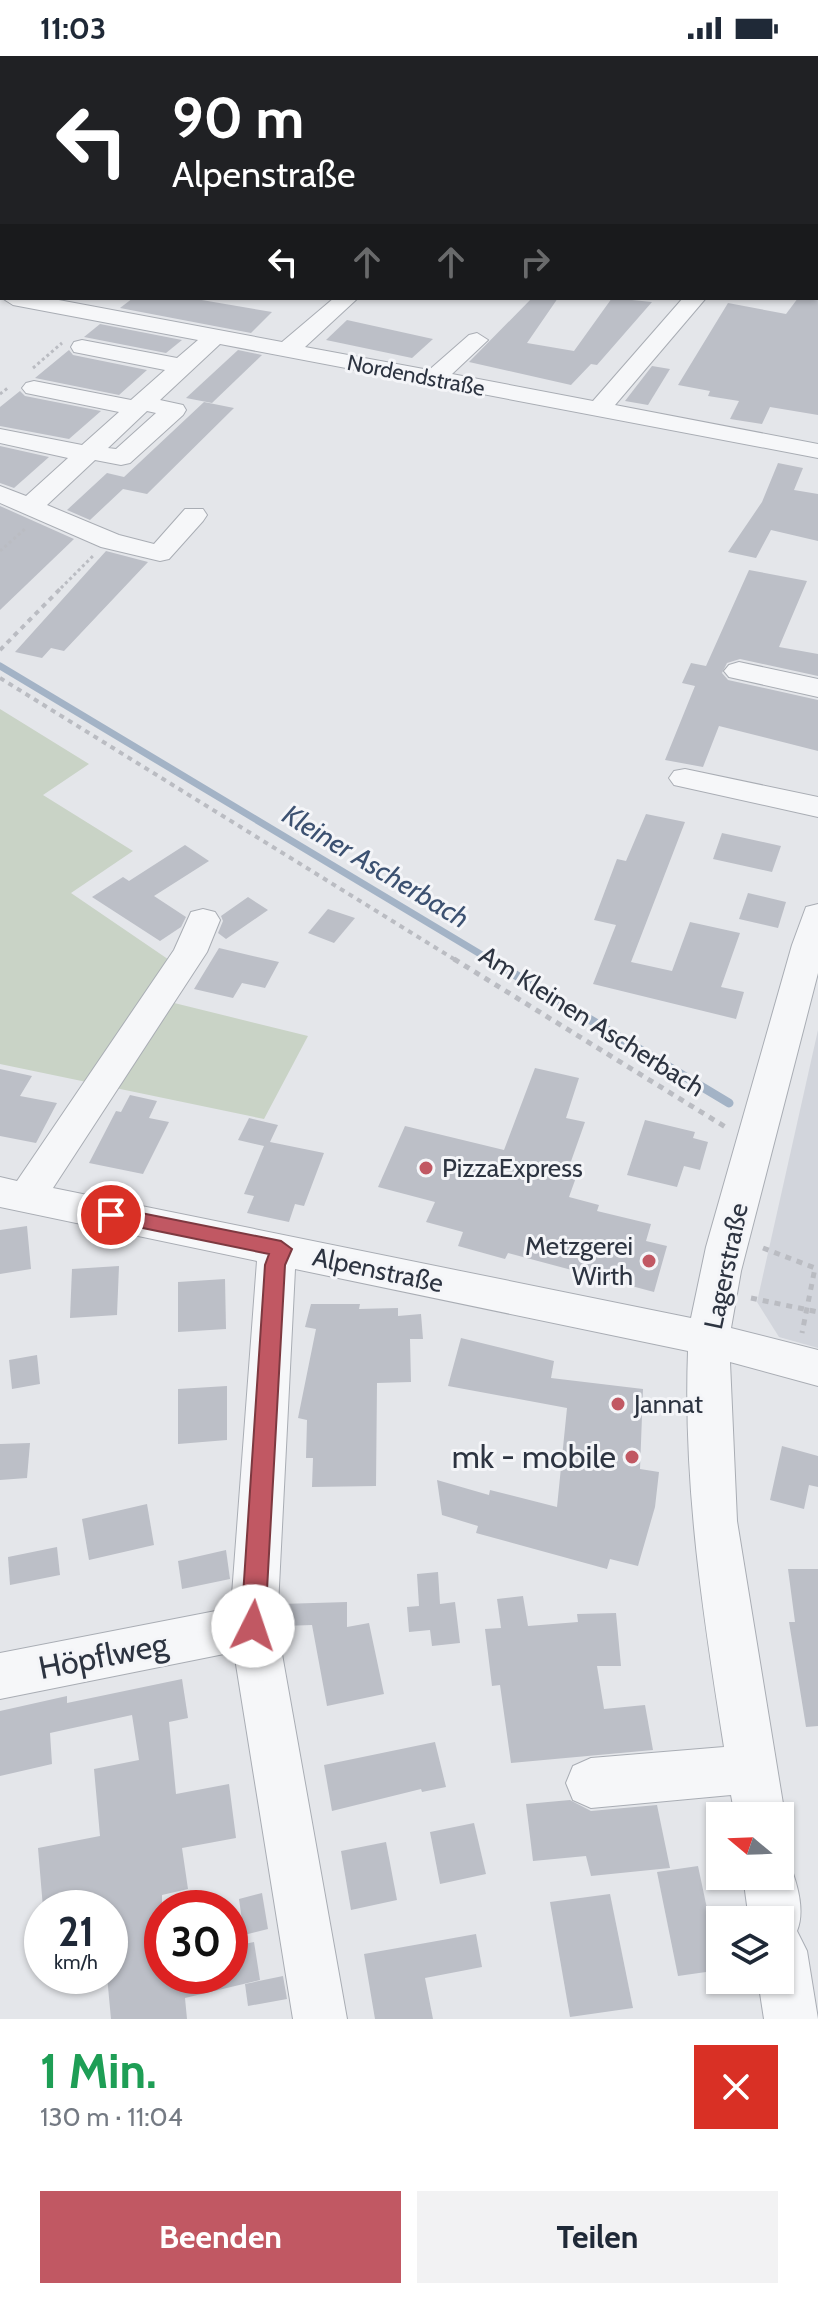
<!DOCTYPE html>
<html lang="de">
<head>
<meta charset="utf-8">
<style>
	body { margin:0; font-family:Cabin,sans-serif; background:#f2f2f3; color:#1f2937; height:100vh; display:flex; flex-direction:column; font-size:30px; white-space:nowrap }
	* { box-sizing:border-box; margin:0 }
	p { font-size:26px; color:#747a83 }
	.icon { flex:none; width:44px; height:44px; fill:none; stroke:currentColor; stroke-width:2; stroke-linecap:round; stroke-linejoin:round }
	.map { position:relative; height:1963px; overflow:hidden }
	.drawer { display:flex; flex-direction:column; background:#fff; flex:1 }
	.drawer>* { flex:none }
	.top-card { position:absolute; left:0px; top:0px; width:818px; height:244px; box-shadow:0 2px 6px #0004; background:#202124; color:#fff; overflow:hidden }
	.needle { width:52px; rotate:289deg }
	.tools { position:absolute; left:706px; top:1746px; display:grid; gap:16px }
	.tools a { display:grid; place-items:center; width:88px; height:88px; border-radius:0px; background:#fff; box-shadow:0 2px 6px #0004; font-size:40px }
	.speed { position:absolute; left:24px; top:1834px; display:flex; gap:16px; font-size:40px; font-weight:700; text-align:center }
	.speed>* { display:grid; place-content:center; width:104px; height:104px; border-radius:50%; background:#fff; box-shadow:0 2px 6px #0004; line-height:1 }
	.speed small { font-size:20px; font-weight:400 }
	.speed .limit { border:12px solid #d22; background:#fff; color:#111 }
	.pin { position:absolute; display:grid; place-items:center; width:68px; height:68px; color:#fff; margin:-34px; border:4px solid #fff; border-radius:50%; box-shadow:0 2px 8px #0007 }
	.me { position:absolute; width:88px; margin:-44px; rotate:4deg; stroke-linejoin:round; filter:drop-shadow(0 0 6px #0008) }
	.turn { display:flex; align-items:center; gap:28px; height:168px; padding:0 40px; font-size:36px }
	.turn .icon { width:104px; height:104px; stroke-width:2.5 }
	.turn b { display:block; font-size:56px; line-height:68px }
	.lanes { display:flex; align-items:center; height:76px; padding:0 40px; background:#0003; justify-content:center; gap:40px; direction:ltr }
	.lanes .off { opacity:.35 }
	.round { display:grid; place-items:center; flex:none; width:84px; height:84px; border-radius:0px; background:#f2f2f3 }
	.head { display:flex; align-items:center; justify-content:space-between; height:136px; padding:0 40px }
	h1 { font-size:48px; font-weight:800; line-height:60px; color:#1e9e55 }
	.cta { display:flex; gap:16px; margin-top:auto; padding:16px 40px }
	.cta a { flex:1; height:92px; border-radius:0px; background:#c15863; color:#fff; font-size:32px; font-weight:800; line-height:92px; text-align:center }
	.cta a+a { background:#f2f2f3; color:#1f2937 }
	.status { display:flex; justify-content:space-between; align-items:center; height:56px; padding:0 40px; background:#fff; direction:ltr }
	.status svg { height:22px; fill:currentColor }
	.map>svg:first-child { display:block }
	.built { fill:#d2d5dc }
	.green { fill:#c9d3c6 }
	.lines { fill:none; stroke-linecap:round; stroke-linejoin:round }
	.stream-far1 { stroke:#a3b3c6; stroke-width:7 }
	.stream { stroke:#a3b3c6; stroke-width:9 }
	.building { fill:#bcbfc7 }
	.minor-casing { stroke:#a9adb4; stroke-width:2 }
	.path-far2 { stroke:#babcc2; stroke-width:3; stroke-dasharray:3 3; stroke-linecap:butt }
	.path-far1 { stroke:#babcc2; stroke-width:4; stroke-dasharray:5 5; stroke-linecap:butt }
	.path { stroke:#babcc2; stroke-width:5; stroke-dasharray:6 6; stroke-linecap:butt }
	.minor { fill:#f6f7f9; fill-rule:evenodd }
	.route { fill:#c15863; stroke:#7d3940; stroke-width:2 }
	.poi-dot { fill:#c15863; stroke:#f4f5f8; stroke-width:3 }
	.labels { text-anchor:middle; stroke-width:6; stroke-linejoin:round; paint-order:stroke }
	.far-street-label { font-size:22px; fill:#2d3441; stroke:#f4f5f8 }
	.street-label { font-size:26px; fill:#2d3441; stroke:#f4f5f8 }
	.poi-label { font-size:26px; fill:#2d3441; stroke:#f4f5f8; text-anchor:start }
	.water-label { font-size:28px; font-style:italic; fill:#3c5171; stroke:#f4f5f8 }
	.near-poi-label { font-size:32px; fill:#2d3441; stroke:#f4f5f8; text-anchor:end }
	.near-street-label { font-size:32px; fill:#2d3441; stroke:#f4f5f8 }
</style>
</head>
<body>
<div class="status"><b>11:03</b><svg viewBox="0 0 49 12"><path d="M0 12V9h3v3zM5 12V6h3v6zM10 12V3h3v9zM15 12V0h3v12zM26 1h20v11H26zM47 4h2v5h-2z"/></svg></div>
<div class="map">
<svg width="818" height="1963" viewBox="0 0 818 1963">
	<rect width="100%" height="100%" fill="#e4e6ea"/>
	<!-- built -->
	<polygon class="built" points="818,974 818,1292 779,1281 757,1246"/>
	<!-- green -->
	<polygon class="green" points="0,653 89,708 43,739 133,795 71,837 178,910 158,943 308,980 264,1063 0,1008"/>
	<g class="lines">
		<!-- stream-far1 -->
		<polyline class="stream-far1" points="0,610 492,905"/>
		<!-- stream -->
		<polyline class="stream" points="489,903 729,1047"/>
	</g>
	<!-- building -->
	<g class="building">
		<polygon points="133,242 190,242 272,256 251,277 120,252"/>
		<polygon points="532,242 558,242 527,287 574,295 612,242 652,246 597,309 591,308 571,329 469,306"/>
		<polygon points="798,242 818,242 818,359 770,351 762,368 730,363 739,345 708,340 710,335 678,329 728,247 786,258"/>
		<polygon points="347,264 433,283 412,302 326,284"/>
		<polygon points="100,268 182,284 166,297 84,281"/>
		<polygon points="69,294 73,299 147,314 119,339 35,322"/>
		<polygon points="238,294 262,299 212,347 186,342"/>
		<polygon points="652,310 670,313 648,349 625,345"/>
		<polygon points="20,335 25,340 101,355 69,383 0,370 0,351"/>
		<polygon points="204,346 234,352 147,438 123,433 90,464 67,454 107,417 124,421"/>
		<polygon points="0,390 49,401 14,432 0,427"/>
		<polygon points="778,407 803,412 794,434 818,438 818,485 771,474 756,502 728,496 762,446"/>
		<polygon points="0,450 74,483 0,554"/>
		<polygon points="106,495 148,506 64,595 51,592 42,602 15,596"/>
		<polygon points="749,514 807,525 779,591 818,598 818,620 740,603 727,607 722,617 728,624 818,644 818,695 719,670 703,711 665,704 695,630 682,627 691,607 706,610"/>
		<polygon points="646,758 685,766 631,906 672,915 690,866 740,877 721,931 744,936 736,963 593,928 616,869 594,864 617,803 626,805"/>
		<polygon points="722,777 781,790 772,816 713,803"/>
		<polygon points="185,789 209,805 154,840 186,861 181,871 160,885 92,841 123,821 129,825"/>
		<polygon points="748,837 786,846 778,872 739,863"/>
		<polygon points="248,841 268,854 226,883 218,877 223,865 221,860"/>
		<polygon points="328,853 355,862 334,887 308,877"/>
		<polygon points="219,892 279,906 265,932 242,927 233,942 194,933"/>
		<polygon points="535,1012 579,1022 566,1062 585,1066 569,1111 579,1113 569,1141 599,1149 597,1155 651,1168 646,1185 667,1190 654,1236 508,1197 505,1203 458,1190 463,1176 426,1166 435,1146 378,1131 405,1070 504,1094"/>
		<polygon points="0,1013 32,1020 20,1040 57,1047 36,1087 0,1080"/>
		<polygon points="130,1039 157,1045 149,1062 169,1066 143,1118 89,1107 116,1055 121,1056"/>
		<polygon points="249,1062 278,1069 270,1086 324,1097 304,1150 295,1148 289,1166 247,1157 254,1140 244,1138 264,1090 238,1084"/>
		<polygon points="645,1064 695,1076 693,1082 708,1086 700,1114 684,1110 677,1131 627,1119"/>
		<polygon points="27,1170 31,1213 0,1218 0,1174"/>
		<polygon points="119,1210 117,1259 70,1262 72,1213"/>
		<polygon points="225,1223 226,1273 178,1276 178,1226"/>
		<polygon points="311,1248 360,1248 359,1253 398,1252 398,1260 421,1258 423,1283 410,1283 411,1326 377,1327 376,1430 312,1431 313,1402 306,1402 307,1364 298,1362 316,1273 305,1271"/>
		<polygon points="461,1282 554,1305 551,1322 643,1333 640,1413 659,1416 655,1451 638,1510 610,1503 607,1513 476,1477 478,1470 442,1459 437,1424 489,1439 490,1434 557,1451 567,1352 448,1330"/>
		<polygon points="37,1299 40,1328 12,1333 9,1304"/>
		<polygon points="227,1330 227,1384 178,1388 178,1333"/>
		<polygon points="30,1387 27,1422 0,1424 0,1388"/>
		<polygon points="782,1390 818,1400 818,1431 809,1429 804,1453 770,1444"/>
		<polygon points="147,1448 154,1489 89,1504 82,1463"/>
		<polygon points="57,1491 60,1519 10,1529 8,1501"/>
		<polygon points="226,1494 230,1523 182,1533 178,1505"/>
		<polygon points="788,1513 818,1513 818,1670 806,1671 789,1566 795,1566"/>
		<polygon points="438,1516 440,1548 455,1546 460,1587 432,1590 430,1574 409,1576 407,1551 419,1550 417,1518"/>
		<polygon points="523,1540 528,1570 578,1566 577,1558 616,1557 621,1610 597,1610 604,1653 645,1649 653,1694 511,1707 500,1629 492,1630 485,1573 501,1572 497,1543"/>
		<polygon points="347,1546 347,1571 369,1567 384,1638 327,1650 312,1569 283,1570 281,1548"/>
		<polygon points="182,1623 188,1662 169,1666 176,1738 229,1728 236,1782 182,1792 188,1833 162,1839 162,1920 230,1920 230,1891 254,1886 260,1924 185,1942 187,1963 111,1963 107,1920 110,1920 110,1852 43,1852 38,1792 100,1780 94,1713 139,1704 132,1659 50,1677 52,1708 0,1720 0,1655 67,1640 67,1647"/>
		<polygon points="435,1686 446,1731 422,1736 421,1733 332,1755 324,1709"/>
		<polygon points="570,1744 591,1755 657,1749 670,1812 591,1820 586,1800 533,1805 526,1748"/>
		<polygon points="474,1767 486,1818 440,1828 430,1776"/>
		<polygon points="386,1786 397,1844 351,1854 341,1795"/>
		<polygon points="698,1810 720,1914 678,1920 657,1816"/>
		<polygon points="262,1837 268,1873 244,1879 239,1843"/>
		<polygon points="610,1838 633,1952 570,1961 550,1846"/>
		<polygon points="476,1878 482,1911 425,1922 433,1963 375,1963 364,1898"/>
		<polygon points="283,1920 287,1943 248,1950 245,1928"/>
	</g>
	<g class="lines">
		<defs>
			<g id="minor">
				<polygon points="78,0 98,0 76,2"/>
				<polygon points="346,0 365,0 344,2"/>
				<polygon points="561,0 591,0 593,2 563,2"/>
				<polygon points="612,0 630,0 610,2"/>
				<rect x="816" y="30" width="2" height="10"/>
				<polygon points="818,94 818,107 816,108 816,95"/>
				<path d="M2,242H48L282,286L334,242H358L305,291L429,314L469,279L477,277L488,284L452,318L593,345L683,242H706L615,349L818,388V402L220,288L160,344L183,349L186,354L183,359L130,407L121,409L95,404L47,449L119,479L154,488L185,453H203L207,459L203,465L169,503L160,505L101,491L0,447V430L26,440L68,402L0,387V373L82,389L119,356L26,337L22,332L26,327L34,325L131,344L165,314L74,296L71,291L74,286L82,284L177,302L198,284L13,249ZM147,355L156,357L116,393L108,392Z"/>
				<polygon points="739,606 818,623 818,641 729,621 724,615 729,609"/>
				<polygon points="685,713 818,741 818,761 674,729 669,722 674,715"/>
				<path d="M818,848V917L741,1215L731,1272L818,1294V1330L730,1306L737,1465L785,1760L780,1773V1760H735L731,1739L591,1752L573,1744L566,1727L573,1710L591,1702L724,1691C703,1559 683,1429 688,1295L295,1213L277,1570L347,1963H293L234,1596L0,1643V1597L231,1552L257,1205L0,1151V1121L17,1125L174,894L191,856L203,853L215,856L220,864L207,896L53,1132L691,1262L706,1191L792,889L806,851Z"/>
				<path d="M780,1799L787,1802C796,1823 806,1853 797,1875L807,1895L818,1963H764L758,1924H780V1864H749L743,1820H780Z"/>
			</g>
		</defs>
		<!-- minor casing -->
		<use href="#minor" class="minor-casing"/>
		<!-- path-far2 -->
		<g class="path-far2">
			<polyline points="33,312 62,287"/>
			<polyline points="0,338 9,331"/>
			<polyline points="0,495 26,472"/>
			<polyline points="61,532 94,499"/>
		</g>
		<!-- path-far1 -->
		<g class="path-far1">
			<polyline points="0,594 63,530"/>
			<polyline points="0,622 457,905"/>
		</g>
		<!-- path -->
		<g class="path">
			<polyline points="454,903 727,1072"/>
			<polyline points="763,1192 815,1212 802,1277"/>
			<polyline points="751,1242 818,1256"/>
		</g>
		<!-- minor -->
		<use href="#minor" class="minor"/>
	</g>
	<!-- route -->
	<polygon class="route" points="111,1151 281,1185 292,1193 285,1209 265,1570 261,1578 253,1581 244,1578 241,1570 265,1209 269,1198 104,1164 101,1159 104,1153"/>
	<!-- markers -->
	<g class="poi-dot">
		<circle cx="426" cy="1112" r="8"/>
		<circle cx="649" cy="1205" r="8"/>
		<circle cx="618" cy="1348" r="8"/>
		<circle cx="632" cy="1401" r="8"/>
	</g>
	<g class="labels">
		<!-- far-street labels -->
		<g class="far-street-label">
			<text transform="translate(416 319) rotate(11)" y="8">Nordendstraße</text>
		</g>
		<!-- street labels -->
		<g class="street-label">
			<text transform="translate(592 965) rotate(32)" y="9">Am Kleinen Ascherbach</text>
			<text transform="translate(726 1210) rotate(-78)" y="9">Lagerstraße</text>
			<text transform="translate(378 1214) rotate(12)" y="9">Alpenstraße</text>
		</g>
		<!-- poi labels -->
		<g class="poi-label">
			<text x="442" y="1121">PizzaExpress</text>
			<text x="633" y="1199" text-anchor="end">Metzgerei<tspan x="633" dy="30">Wirth</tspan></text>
			<text x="634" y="1357">Jannat</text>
		</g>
		<!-- water labels -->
		<g class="water-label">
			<text transform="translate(376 810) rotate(31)" y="10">Kleiner Ascherbach</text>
		</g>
		<!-- near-poi labels -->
		<g class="near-poi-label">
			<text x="616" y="1412">mk - mobile</text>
		</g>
		<!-- near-street labels -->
		<g class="near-street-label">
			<text transform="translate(103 1600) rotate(-11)" y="11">Höpflweg</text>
		</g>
	</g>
</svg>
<div class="tools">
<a><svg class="needle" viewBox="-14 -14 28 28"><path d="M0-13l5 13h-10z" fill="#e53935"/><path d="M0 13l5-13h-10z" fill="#747a83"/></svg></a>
<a><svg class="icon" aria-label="layers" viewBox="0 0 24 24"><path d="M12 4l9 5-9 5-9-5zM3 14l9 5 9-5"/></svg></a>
</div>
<div class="speed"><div>21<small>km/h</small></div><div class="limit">30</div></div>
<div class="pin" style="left:111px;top:1159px;background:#d93025"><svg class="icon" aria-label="arrive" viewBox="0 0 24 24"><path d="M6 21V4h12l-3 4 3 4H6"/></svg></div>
<svg class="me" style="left:253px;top:1570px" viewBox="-20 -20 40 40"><circle r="19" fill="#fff"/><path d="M0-13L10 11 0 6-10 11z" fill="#c15863"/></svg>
<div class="top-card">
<div class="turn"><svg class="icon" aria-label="left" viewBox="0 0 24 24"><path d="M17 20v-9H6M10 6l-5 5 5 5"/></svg><div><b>90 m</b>Alpenstraße</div></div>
<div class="lanes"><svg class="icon" aria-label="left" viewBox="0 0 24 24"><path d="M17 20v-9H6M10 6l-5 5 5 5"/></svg><svg class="icon off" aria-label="ahead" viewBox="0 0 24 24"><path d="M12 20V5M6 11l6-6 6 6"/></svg><svg class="icon off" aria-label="ahead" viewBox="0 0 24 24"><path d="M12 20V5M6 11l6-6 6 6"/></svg><svg class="icon off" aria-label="right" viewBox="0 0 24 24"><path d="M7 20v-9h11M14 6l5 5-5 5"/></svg></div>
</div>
</div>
<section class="drawer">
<div class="head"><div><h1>1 Min.</h1><p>130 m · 11:04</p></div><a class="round" style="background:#d93025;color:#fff"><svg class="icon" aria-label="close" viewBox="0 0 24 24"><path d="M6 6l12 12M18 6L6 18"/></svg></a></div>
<div class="cta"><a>Beenden</a><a>Teilen</a></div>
</section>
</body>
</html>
